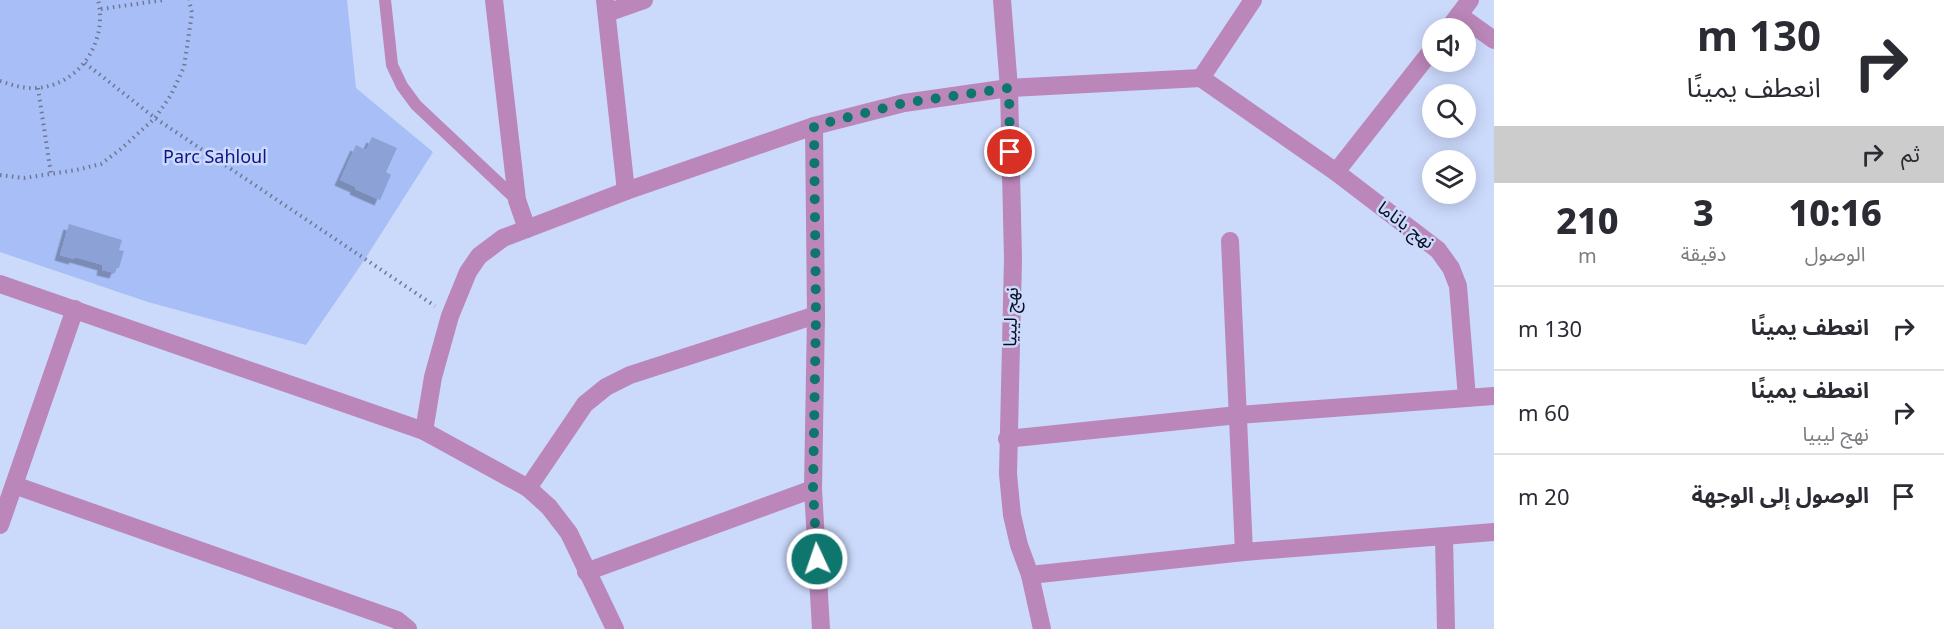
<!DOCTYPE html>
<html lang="ar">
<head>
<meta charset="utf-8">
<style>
	body { margin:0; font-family:"Noto Sans","Noto Sans Arabic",sans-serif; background:#f2f2f3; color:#2b2b33; direction:rtl; height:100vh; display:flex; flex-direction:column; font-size:22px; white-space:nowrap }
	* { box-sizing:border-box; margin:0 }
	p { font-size:20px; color:#7c7c81 }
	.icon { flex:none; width:33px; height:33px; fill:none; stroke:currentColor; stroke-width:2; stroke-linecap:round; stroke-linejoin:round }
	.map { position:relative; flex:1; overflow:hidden; direction:ltr }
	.sheet { display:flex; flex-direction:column; background:#fff; width:450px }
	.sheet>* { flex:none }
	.banner { background:#fff; color:#2b2b33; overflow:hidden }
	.buttons { position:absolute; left:1422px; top:18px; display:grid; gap:12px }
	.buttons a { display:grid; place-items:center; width:54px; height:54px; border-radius:50%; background:#fff; box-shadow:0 3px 15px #0003; font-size:30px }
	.pin { position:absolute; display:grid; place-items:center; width:51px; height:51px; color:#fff; margin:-26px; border:3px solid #fff; border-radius:50%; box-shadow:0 2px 6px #0007 }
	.me { position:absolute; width:66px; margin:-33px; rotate:357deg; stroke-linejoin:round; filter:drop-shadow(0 0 4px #0008) }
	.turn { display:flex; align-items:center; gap:21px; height:126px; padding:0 24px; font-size:27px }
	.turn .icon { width:78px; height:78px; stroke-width:2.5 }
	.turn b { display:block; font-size:42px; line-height:51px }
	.then { display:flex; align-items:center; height:57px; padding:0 24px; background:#0003; gap:12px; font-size:22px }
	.eta { display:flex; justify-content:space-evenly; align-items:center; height:102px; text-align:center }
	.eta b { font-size:36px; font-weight:800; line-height:42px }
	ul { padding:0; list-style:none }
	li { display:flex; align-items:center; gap:18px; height:84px; padding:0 24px; border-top:2px solid #e1e1e2 }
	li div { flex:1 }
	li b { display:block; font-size:22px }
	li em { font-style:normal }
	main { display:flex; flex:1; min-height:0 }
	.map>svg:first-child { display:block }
	.green { fill:#a7bef7 }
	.building { fill:#8ca1d6; filter:url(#shadow) }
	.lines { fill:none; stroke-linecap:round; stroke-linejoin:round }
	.path { stroke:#6e7893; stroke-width:4; stroke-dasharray:1.5 4.5; stroke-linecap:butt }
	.service { stroke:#bb86b9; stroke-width:12 }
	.minor { stroke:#bb86b9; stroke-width:18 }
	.route { stroke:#0f766e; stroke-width:10; stroke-dasharray:0 18 }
	.labels { text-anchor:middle; stroke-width:5; stroke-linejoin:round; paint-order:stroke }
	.park-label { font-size:18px; fill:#0e1486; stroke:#cbd9fb }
	.street-label { font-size:18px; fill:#070d20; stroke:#cbd9fb }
</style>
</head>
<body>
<main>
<section class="sheet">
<div class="banner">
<div class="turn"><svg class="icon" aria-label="right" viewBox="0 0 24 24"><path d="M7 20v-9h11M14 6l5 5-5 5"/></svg><div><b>130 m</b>انعطف يمينًا</div></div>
<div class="then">ثم<svg class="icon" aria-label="right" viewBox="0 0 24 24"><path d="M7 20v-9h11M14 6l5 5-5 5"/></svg></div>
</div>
<div class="eta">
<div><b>10:16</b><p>الوصول</p></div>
<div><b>3</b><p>دقيقة</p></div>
<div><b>210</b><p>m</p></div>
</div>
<ul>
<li><svg class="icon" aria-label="right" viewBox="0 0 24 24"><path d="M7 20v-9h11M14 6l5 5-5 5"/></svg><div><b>انعطف يمينًا</b></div><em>130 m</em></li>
<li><svg class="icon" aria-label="right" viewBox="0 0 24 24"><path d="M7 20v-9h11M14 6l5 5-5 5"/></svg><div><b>انعطف يمينًا</b><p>نهج ليبيا</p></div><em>60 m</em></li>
<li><svg class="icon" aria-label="arrive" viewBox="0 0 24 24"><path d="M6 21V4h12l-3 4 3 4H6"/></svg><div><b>الوصول إلى الوجهة</b></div><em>20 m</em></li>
</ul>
</section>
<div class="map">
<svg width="1494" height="629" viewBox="0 0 1494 629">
	<defs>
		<filter id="shadow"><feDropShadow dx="-5.5" dy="5.5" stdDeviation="0" flood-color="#0004"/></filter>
	</defs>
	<rect width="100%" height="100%" fill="#cbd9fb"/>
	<!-- green -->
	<polygon class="green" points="0,0 347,0 356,88 433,152 365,259 306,345 148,302 0,252"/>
	<!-- building -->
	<g class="building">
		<polygon points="372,137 397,148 386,172 391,175 380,200 355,189 356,187 340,180 356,145 366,150"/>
		<polygon points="69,224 122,240 119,250 124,251 119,268 117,268 115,273 102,270 103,265 75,257 74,259 60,255"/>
	</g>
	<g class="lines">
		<!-- path -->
		<g class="path">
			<polyline points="101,9 164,0"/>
			<polyline points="85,63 155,118 435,306"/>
			<path d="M0,81C12,85 24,89 37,88C80,85 108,41 98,0"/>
			<polyline points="38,88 51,174"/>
			<polyline points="0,175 24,178 76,170 101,164 121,149 155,118 171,95 184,67 192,13 189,0"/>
		</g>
		<!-- service -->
		<polyline class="service" points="385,0 392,65 402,86 416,105 517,200"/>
		<!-- minor -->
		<g class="minor">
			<polyline points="494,0 517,200 527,229"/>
			<polyline points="605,0 626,191"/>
			<polyline points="1002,0 1009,88 1013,258 1008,474 1012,515 1019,545 1030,575 1042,629"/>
			<polyline points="1253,0 1201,78 1336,172 1438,250 1451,268 1458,286 1467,398"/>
			<polyline points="607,13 644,0"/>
			<polyline points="1459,15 1494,40"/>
			<polyline points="1449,28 1470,0"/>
			<polyline points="814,126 816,315 813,489 821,629"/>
			<polyline points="1336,172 1432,50"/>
			<polyline points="1230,241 1244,552"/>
			<polyline points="0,284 424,431 528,488 549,507 569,533 615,629"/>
			<polyline points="424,431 433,377 450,316 468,272 479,256 503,238 626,191 814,126 904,103 1009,88 1201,78"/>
			<polyline points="1007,439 1238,415 1494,396"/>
			<polyline points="14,485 397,620 408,629"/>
			<polyline points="528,488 585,404 606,387 630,375 816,315"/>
			<polyline points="0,525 75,309"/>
			<polyline points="1444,537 1446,629"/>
			<polyline points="586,572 813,489"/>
			<polyline points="1030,575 1244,552 1494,532"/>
		</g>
	</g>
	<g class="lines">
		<!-- route -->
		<polyline class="route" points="817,559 813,489 816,315 814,126 904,103 1009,88 1010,152"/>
	</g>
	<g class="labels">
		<!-- park labels -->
		<g class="park-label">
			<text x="215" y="163">Parc Sahloul</text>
		</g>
		<!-- street labels -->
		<g class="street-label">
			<text transform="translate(1406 225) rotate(37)" y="6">نهج باناما</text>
			<text transform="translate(1011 317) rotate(-88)" y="6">نهج ليبيا</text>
		</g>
	</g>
</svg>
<div class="buttons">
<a><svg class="icon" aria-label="sound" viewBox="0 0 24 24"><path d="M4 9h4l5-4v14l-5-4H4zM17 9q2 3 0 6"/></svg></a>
<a><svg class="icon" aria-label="search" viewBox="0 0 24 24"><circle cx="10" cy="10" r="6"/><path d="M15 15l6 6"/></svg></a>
<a><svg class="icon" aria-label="layers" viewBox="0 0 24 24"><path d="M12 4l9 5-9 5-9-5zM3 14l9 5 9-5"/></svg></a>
</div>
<div class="pin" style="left:1010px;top:152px;background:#d93025"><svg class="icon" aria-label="arrive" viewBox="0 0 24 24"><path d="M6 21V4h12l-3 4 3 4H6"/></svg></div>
<svg class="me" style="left:817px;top:559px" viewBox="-20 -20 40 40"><circle r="17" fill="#0f766e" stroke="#fff" stroke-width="3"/><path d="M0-11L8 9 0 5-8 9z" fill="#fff"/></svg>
</div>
</main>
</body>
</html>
